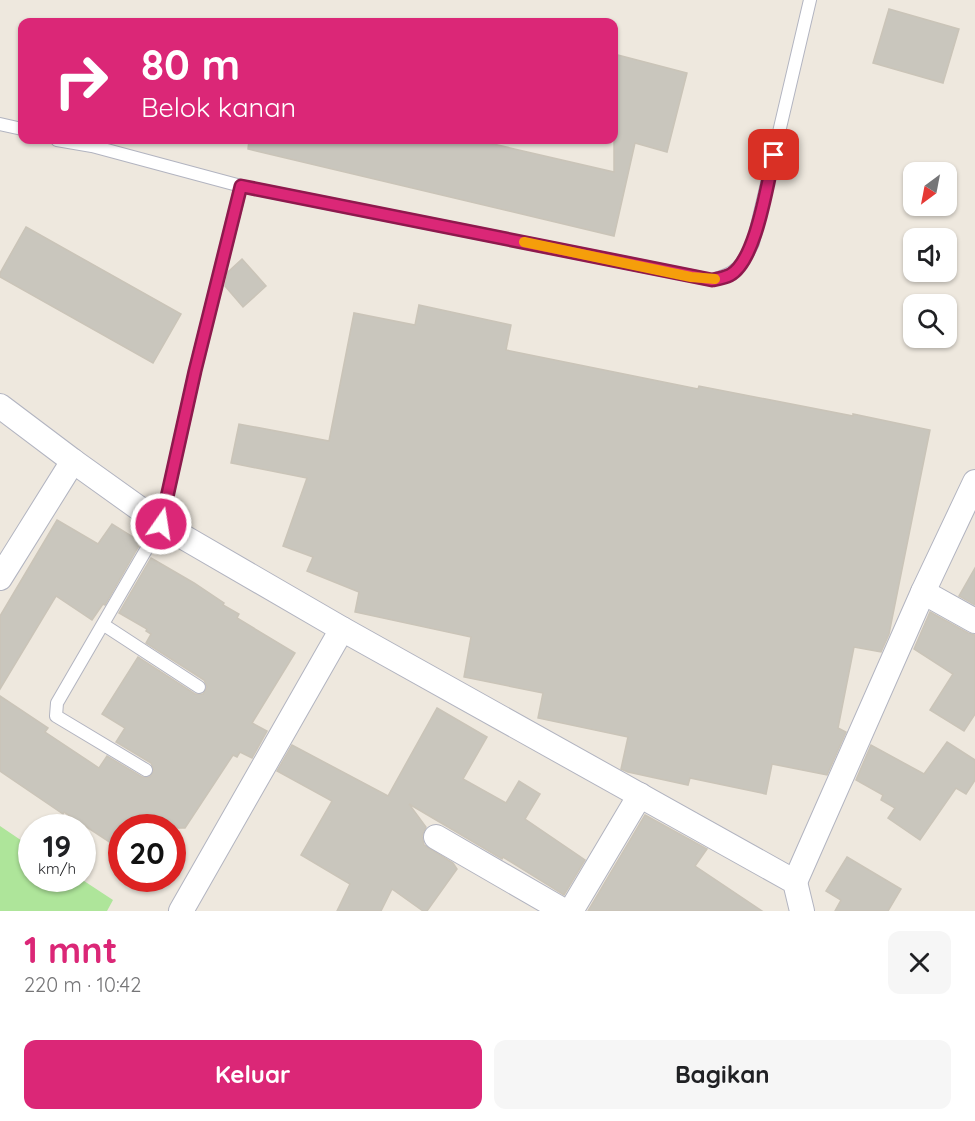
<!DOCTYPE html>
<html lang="id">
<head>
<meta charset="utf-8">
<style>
	body { margin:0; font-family:Quicksand,sans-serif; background:#f6f6f6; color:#202124; height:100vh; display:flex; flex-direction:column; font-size:22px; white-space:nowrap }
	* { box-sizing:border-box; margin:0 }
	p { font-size:20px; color:#757577 }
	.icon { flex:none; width:33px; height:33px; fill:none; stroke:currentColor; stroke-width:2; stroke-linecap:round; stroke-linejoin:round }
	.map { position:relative; height:911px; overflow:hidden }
	.sheet { display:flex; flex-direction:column; background:#fff; flex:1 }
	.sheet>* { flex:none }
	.guide { position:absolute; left:18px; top:18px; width:600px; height:126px; border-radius:12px; box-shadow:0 2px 4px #0004; background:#db2777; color:#fff; overflow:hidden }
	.needle { width:39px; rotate:212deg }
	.fabs { position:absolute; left:903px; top:162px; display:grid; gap:12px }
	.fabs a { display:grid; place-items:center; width:54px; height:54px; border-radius:12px; background:#fff; box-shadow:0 2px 4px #0004; font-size:30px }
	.speed { position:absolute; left:18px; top:814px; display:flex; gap:12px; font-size:30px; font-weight:700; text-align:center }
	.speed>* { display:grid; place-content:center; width:78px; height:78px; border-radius:50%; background:#fff; box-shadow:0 2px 4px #0004; line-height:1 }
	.speed small { font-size:15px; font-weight:400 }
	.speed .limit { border:9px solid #d22; background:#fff; color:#111 }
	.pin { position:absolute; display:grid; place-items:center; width:51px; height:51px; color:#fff; margin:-26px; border-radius:12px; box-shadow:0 3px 9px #0006 }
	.me { position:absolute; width:66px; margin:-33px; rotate:13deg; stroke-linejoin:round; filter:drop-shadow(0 0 4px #0008) }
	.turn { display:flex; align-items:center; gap:21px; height:126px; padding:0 24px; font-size:27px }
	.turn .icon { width:78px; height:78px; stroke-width:2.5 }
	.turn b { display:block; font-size:42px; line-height:51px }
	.round { display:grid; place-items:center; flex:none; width:63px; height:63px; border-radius:12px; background:#f6f6f6 }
	.headline { display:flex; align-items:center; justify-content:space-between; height:102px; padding:0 24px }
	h1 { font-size:36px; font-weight:700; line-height:45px; color:#db2777 }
	.primary-button { display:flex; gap:12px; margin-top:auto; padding:12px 24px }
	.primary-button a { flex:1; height:69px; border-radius:12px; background:#db2777; color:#fff; font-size:24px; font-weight:700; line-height:69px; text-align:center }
	.primary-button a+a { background:#f6f6f6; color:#202124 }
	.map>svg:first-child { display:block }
	.green { fill:#aee59a }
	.building { fill:#c9c6bd; stroke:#cac4b8; stroke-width:1.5 }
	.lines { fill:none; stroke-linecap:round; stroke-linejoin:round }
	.service-casing { stroke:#b2b4c0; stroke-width:14 }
	.minor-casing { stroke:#b2b4c0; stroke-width:26 }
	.service { stroke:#fff; stroke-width:12 }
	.minor { stroke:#fff; stroke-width:24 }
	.route-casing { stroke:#8e194d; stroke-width:15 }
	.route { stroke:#db2777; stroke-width:10 }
	.slow { stroke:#f59e0b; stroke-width:10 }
</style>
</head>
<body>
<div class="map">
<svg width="975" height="911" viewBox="0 0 975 911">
	<rect width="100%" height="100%" fill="#eee8de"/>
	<!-- green -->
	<polygon class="green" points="0,826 31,847 32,879 81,879 113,900 107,911 0,911"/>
	<!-- building -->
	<g class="building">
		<polygon points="889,9 959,29 943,83 873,63"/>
		<polygon points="614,54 687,73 667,152 635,143 614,236 248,149 249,140 476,140 614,172"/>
		<polygon points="26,227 181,314 153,363 0,277 0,273"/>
		<polygon points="242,259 266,286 243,307 225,286 228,272"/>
		<polygon points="419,305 511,325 506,350 698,389 699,386 853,416 853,414 930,430 889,634 881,652 854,647 838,728 846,732 827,775 772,764 766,794 690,778 688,785 628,772 621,769 628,737 538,718 543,693 464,677 471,637 355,612 359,592 307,571 313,557 283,546 307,478 231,463 239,424 329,441 354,313 415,325"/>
		<polygon points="57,520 98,544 112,524 141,542 105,605 103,604 92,620 56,596 0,689 0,616"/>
		<polygon points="151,558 194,583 224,603 223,605 239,614 237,618 295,653 252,723 267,731 252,758 240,752 237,757 233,755 185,828 122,828 122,847 113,841 111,843 64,812 63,814 0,771 0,696 48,728 45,732 99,768 107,756 142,777 150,777 154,770 151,763 116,742 125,728 102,714 138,657 195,694 203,694 207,687 204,680 146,643 151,634 146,631 147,629 119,613"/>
		<polygon points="975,568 975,605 959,596"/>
		<polygon points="930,612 968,633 975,635 975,714 964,731 930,710 953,674 914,649"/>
		<polygon points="437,708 487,737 463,779 506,803 519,781 540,794 525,819 585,860 564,895 503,857 502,859 409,804 426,827 422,836 424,845 453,863 457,869 427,911 423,911 392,889 381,911 337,911 350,884 301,855 332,801 277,771 292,745 388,796"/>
		<polygon points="947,742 975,760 975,780 966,794 956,788 920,840 888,818 895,808 881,800 883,795 856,780 871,745 924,774"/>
		<polygon points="645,815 707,849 695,866 762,911 588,911"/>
		<polygon points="847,857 901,889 888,911 835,911 841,900 826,891"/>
	</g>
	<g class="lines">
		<defs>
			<g id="service">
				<polyline points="0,124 22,129"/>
				<path d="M57,140L92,146L241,186L712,280C737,273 741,267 753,243L810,0"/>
				<polyline points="104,625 199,687"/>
				<polyline points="146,770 56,716 57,703 161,524 195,371 241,186"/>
			</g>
			<g id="minor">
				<polyline points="0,406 73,461 161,524 342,629 795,882 802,911"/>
				<polyline points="0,578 73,461"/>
				<polyline points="923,592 975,621"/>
				<polyline points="436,837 564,911"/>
				<polyline points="795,882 923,592 975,482"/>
				<polyline points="181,911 342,629"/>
				<polyline points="571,911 640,795"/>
			</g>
		</defs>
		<!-- service casing -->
		<use href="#service" class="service-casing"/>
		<!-- minor casing -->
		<use href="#minor" class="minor-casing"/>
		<!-- service -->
		<use href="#service" class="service"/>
		<!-- minor -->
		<use href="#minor" class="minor"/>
	</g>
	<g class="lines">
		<defs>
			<path id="route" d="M161,524L195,371L241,186L712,280C717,279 724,278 730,275C756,261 767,184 774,155"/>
		</defs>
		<!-- route casing -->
		<use href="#route" class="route-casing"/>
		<!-- route -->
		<use href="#route" class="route"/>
		<!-- slow -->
		<polyline class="slow" points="524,242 691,277 715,279"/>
	</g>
</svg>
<div class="fabs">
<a><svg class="needle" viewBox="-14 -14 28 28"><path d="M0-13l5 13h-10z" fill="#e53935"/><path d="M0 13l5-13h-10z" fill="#757577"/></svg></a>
<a><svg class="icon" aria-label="sound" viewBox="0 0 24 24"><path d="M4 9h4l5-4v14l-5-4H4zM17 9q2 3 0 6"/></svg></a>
<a><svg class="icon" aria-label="search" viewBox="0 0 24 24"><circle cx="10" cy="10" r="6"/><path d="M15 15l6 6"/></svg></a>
</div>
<div class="speed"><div>19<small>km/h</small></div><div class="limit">20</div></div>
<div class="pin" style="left:774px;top:155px;background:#d93025"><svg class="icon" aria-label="arrive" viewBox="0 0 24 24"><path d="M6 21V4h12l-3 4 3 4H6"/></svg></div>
<svg class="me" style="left:161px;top:524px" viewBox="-20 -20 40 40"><circle r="17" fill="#db2777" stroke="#fff" stroke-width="3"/><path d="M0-11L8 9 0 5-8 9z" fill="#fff"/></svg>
<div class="guide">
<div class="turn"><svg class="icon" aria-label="right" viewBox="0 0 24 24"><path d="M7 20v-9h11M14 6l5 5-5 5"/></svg><div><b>80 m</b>Belok kanan</div></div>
</div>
</div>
<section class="sheet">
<div class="headline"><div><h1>1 mnt</h1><p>220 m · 10:42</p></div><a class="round"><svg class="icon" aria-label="close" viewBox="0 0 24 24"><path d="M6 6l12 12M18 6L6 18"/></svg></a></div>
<div class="primary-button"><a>Keluar</a><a>Bagikan</a></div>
</section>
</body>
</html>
